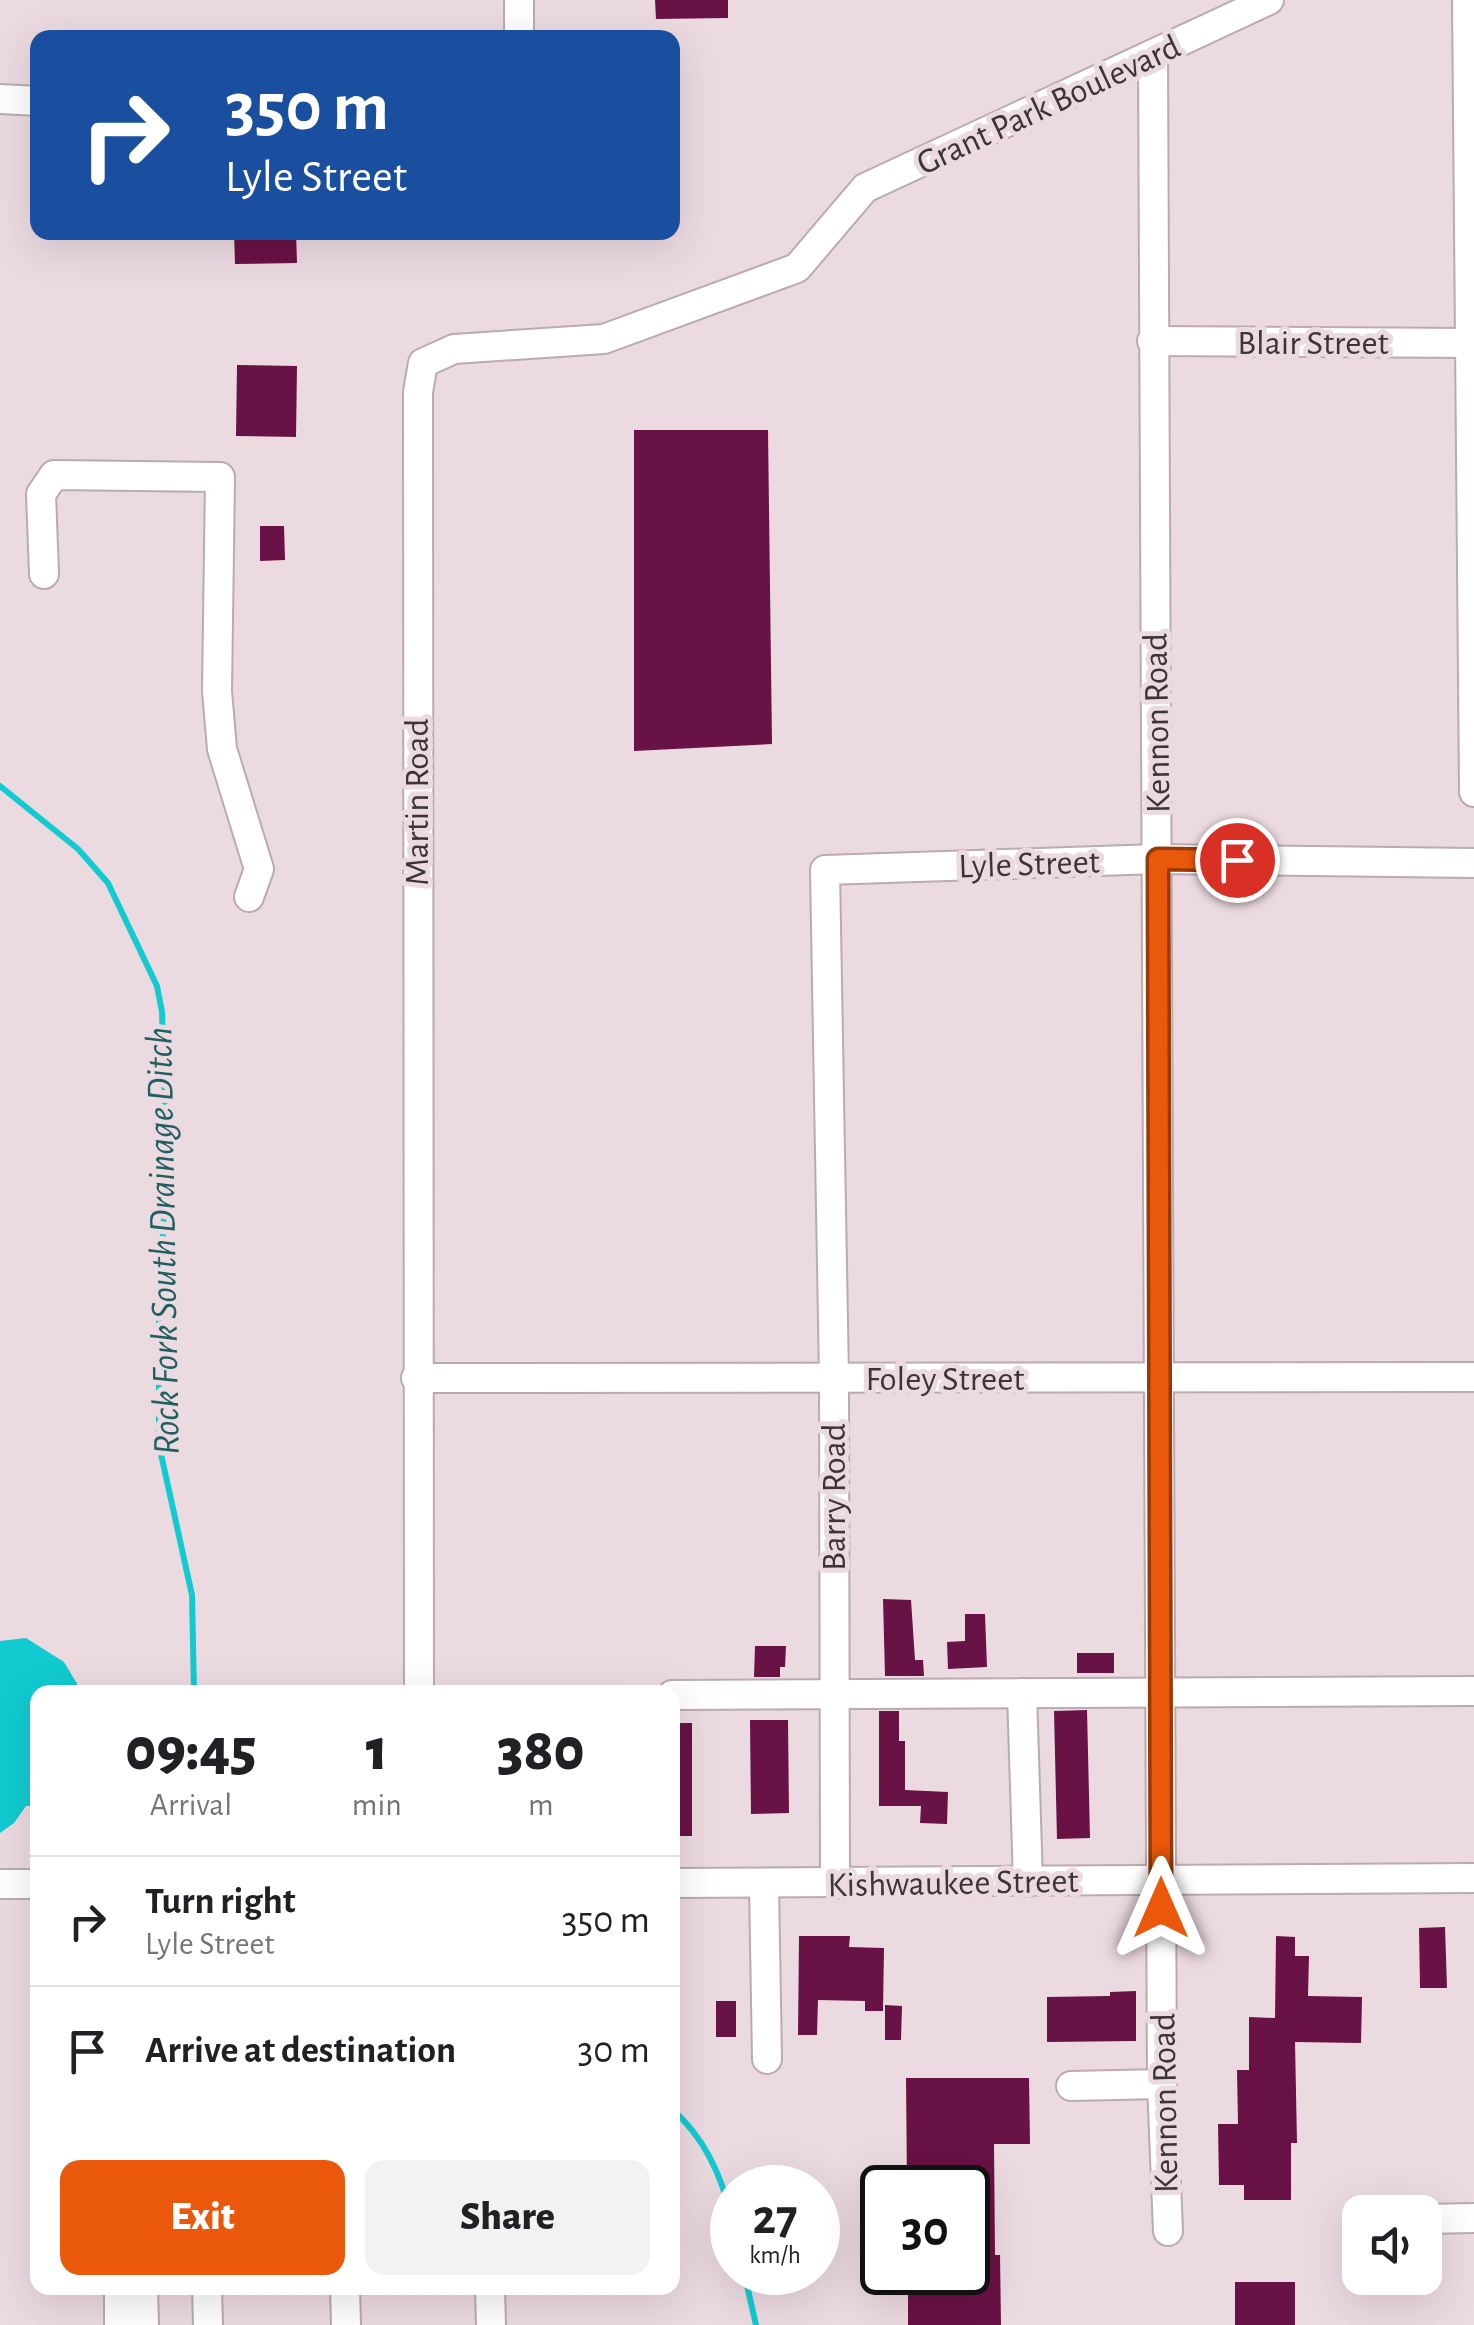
<!DOCTYPE html>
<html lang="en">
<head>
<meta charset="utf-8">
<style>
	body { margin:0; font-family:"Alegreya Sans",sans-serif; background:#f2f2f2; color:#202124; height:100vh; display:flex; flex-direction:column; font-size:38px; white-space:nowrap }
	* { box-sizing:border-box; margin:0 }
	p { font-size:32px; color:#757577 }
	.icon { flex:none; width:55px; height:55px; fill:none; stroke:currentColor; stroke-width:2; stroke-linecap:round; stroke-linejoin:round }
	.map { position:relative; flex:1; overflow:hidden }
	.side { position:absolute; left:30px; top:1685px; width:650px; height:610px; display:flex; flex-direction:column; background:#fff; border-radius:20px; box-shadow:0 10px 40px #0002 }
	.side>* { flex:none }
	.banner { position:absolute; left:30px; top:30px; width:650px; height:210px; border-radius:20px; box-shadow:0 10px 40px #0002; background:#1a4fa0; color:#fff; overflow:hidden }
	.fabs { position:absolute; left:1342px; top:2195px; display:grid; gap:20px }
	.fabs a { display:grid; place-items:center; width:100px; height:100px; border-radius:20px; background:#fff; box-shadow:0 10px 40px #0002; font-size:50px }
	.speed { position:absolute; left:710px; top:2165px; display:flex; gap:20px; font-size:50px; font-weight:700; text-align:center }
	.speed>* { display:grid; place-content:center; width:130px; height:130px; border-radius:50%; background:#fff; box-shadow:0 10px 40px #0002; line-height:1 }
	.speed small { font-size:25px; font-weight:400 }
	.speed .limit { border:5px solid #111; border-radius:15px; background:#fff; color:#111 }
	.pin { position:absolute; display:grid; place-items:center; width:85px; height:85px; color:#fff; margin:-42px; border:5px solid #fff; border-radius:50%; box-shadow:0 2px 10px #0007 }
	.me { position:absolute; width:110px; margin:-55px; rotate:0deg; stroke-linejoin:round; filter:drop-shadow(0 0 8px #0008) }
	.turn { display:flex; align-items:center; gap:35px; height:210px; padding:0 30px; font-size:45px }
	.turn .icon { width:130px; height:130px; stroke-width:2.5 }
	.turn b { display:block; font-size:70px; line-height:85px }
	.eta { display:flex; justify-content:space-evenly; align-items:center; height:170px; text-align:center }
	.eta b { font-size:60px; font-weight:800; line-height:70px }
	.cta { display:flex; gap:20px; margin-top:auto; padding:20px 30px }
	.cta a { flex:1; height:115px; border-radius:20px; background:#ea580c; color:#fff; font-size:40px; font-weight:800; line-height:115px; text-align:center }
	.cta a+a { background:#f2f2f2; color:#202124 }
	ul { padding:0; list-style:none }
	li { display:flex; align-items:center; gap:30px; height:130px; padding:0 30px; border-top:2px solid #e0e0e0 }
	li div { flex:1 }
	li b { display:block; font-size:38px }
	li em { font-style:normal }
	.map>svg:first-child { display:block }
	.water { fill:#11cbd1 }
	.lines { fill:none; stroke-linecap:round; stroke-linejoin:round }
	.stream { stroke:#11cbd1; stroke-width:6 }
	.building { fill:#691245 }
	.minor-casing { stroke:#bbaab1; stroke-width:32 }
	.minor { stroke:#fff; stroke-width:28 }
	.route-casing { stroke:#983908; stroke-width:25 }
	.route { stroke:#ea580c; stroke-width:18 }
	.labels { text-anchor:middle; stroke-width:10; stroke-linejoin:round; paint-order:stroke }
	.street-label { font-size:35px; fill:#3c3538; stroke:#ecdae1 }
	.water-label { font-size:38px; font-style:italic; fill:#206062; stroke:#ecdae1 }
</style>
</head>
<body>
<div class="map">
<svg width="1474" height="2325" viewBox="0 0 1474 2325">
	<rect width="100%" height="100%" fill="#ecdae1"/>
	<!-- water -->
	<polygon class="water" points="26,1638 64,1662 82,1692 38,1692 37,1806 26,1806 14,1823 0,1833 0,1641"/>
	<g class="lines">
		<!-- stream -->
		<g class="stream">
			<polyline points="0,786 78,849 108,883 157,986 162,1012 167,1169 159,1297 159,1445 192,1595 194,1692"/>
			<path d="M672,2109C706,2139 723,2178 732,2221"/>
			<polyline points="744,2272 756,2325"/>
		</g>
	</g>
	<!-- building -->
	<g class="building">
		<polygon points="655,0 728,0 728,18 656,19"/>
		<polygon points="234,232 296,232 297,263 235,264"/>
		<polygon points="237,365 297,366 296,437 236,436"/>
		<polygon points="634,430 768,430 772,744 634,751"/>
		<polygon points="260,526 284,526 285,560 260,561"/>
		<polygon points="883,1599 911,1600 915,1660 923,1660 924,1676 885,1676"/>
		<polygon points="965,1614 985,1614 987,1667 948,1669 947,1642 965,1641"/>
		<polygon points="755,1646 786,1646 785,1667 780,1667 780,1677 754,1677"/>
		<rect x="1077" y="1653" width="37" height="20"/>
		<polygon points="1087,1710 1090,1838 1057,1839 1054,1711"/>
		<polygon points="879,1711 899,1711 899,1741 905,1741 905,1790 948,1792 947,1824 920,1823 921,1806 879,1806"/>
		<polygon points="750,1720 788,1720 789,1813 751,1814"/>
		<rect x="672" y="1723" width="20" height="113"/>
		<polygon points="1445,1927 1447,1988 1420,1988 1419,1928"/>
		<polygon points="799,1936 850,1936 849,1947 884,1948 883,2011 865,2011 865,2001 818,2000 817,2035 798,2035"/>
		<polygon points="1276,1936 1295,1937 1295,1956 1309,1956 1308,1996 1362,1997 1361,2043 1295,2042 1297,2143 1291,2143 1291,2200 1244,2200 1244,2185 1219,2185 1218,2124 1238,2124 1237,2070 1249,2070 1249,2017 1275,2018"/>
		<polygon points="1136,1991 1136,2041 1047,2042 1047,1997 1110,1996 1110,1992"/>
		<rect x="716" y="2001" width="20" height="36"/>
		<polygon points="885,2005 902,2006 901,2040 885,2040"/>
		<polygon points="906,2078 1029,2078 1030,2144 994,2144 995,2255 1000,2255 1001,2325 908,2325 908,2272 968,2272 968,2188 907,2188"/>
		<rect x="1235" y="2282" width="60" height="43"/>
	</g>
	<g class="lines">
		<defs>
			<g id="minor">
				<polyline points="1467,0 1474,792"/>
				<polyline points="519,38 519,0"/>
				<polyline points="1153,56 1162,2084 1168,2231"/>
				<polyline points="0,99 38,101"/>
				<polyline points="1152,341 1474,343"/>
				<polyline points="44,574 41,494 54,475 220,477 217,691 222,749 259,869 249,897"/>
				<polyline points="416,1378 1474,1377"/>
				<polyline points="419,1692 418,392 423,363 454,349 604,339 797,268 865,188 1269,0"/>
				<polyline points="1022,1693 1028,1882"/>
				<polyline points="672,1695 1474,1691"/>
				<polyline points="672,1883 1474,1878"/>
				<polyline points="0,1884 38,1884"/>
				<polyline points="764,1884 767,2059"/>
				<polyline points="835,1884 834,1378 825,870 1158,859 1474,863"/>
				<polyline points="1071,2086 1162,2084"/>
				<polyline points="1425,2219 1474,2218"/>
				<polyline points="119,2288 119,2325"/>
				<polyline points="143,2288 144,2325"/>
				<polyline points="207,2288 208,2325"/>
				<polyline points="345,2288 346,2325"/>
				<polyline points="490,2288 491,2325"/>
			</g>
		</defs>
		<!-- minor casing -->
		<use href="#minor" class="minor-casing"/>
		<!-- minor -->
		<use href="#minor" class="minor"/>
	</g>
	<g class="lines">
		<defs>
			<polyline id="route" points="1161,1908 1158,859 1237,860"/>
		</defs>
		<!-- route casing -->
		<use href="#route" class="route-casing"/>
		<!-- route -->
		<use href="#route" class="route"/>
	</g>
	<g class="labels">
		<!-- street labels -->
		<g class="street-label">
			<text transform="translate(1048 104) rotate(-25)" y="12">Grant Park Boulevard</text>
			<text x="1313" y="354">Blair Street</text>
			<text transform="translate(1156 723) rotate(-91)" y="12">Kennon Road</text>
			<text transform="translate(416 802) rotate(-90)" y="12">Martin Road</text>
			<text transform="translate(1029 863) rotate(-2)" y="12">Lyle Street</text>
			<text x="945" y="1390">Foley Street</text>
			<text transform="translate(833 1497) rotate(-90)" y="12">Barry Road</text>
			<text transform="translate(953 1882) rotate(-1)" y="12">Kishwaukee Street</text>
			<text transform="translate(1164 2103) rotate(-91)" y="12">Kennon Road</text>
		</g>
		<!-- water labels -->
		<g class="water-label">
			<text transform="translate(162 1241) rotate(-91)" y="13">Rock Fork South Drainage Ditch</text>
		</g>
	</g>
</svg>
<div class="fabs">
<a><svg class="icon" aria-label="sound" viewBox="0 0 24 24"><path d="M4 9h4l5-4v14l-5-4H4zM17 9q2 3 0 6"/></svg></a>
</div>
<div class="speed"><div>27<small>km/h</small></div><div class="limit">30</div></div>
<div class="pin" style="left:1237px;top:860px;background:#d93025"><svg class="icon" aria-label="arrive" viewBox="0 0 24 24"><path d="M6 21V4h12l-3 4 3 4H6"/></svg></div>
<svg class="me" style="left:1161px;top:1908px" viewBox="-20 -20 40 40"><path d="M0-17L14 15 0 8-14 15z" fill="#ea580c" stroke="#fff" stroke-width="4"/></svg>
<div class="banner">
<div class="turn"><svg class="icon" aria-label="right" viewBox="0 0 24 24"><path d="M7 20v-9h11M14 6l5 5-5 5"/></svg><div><b>350 m</b>Lyle Street</div></div>
</div>
<section class="side">
<div class="eta">
<div><b>09:45</b><p>Arrival</p></div>
<div><b>1</b><p>min</p></div>
<div><b>380</b><p>m</p></div>
</div>
<ul>
<li><svg class="icon" aria-label="right" viewBox="0 0 24 24"><path d="M7 20v-9h11M14 6l5 5-5 5"/></svg><div><b>Turn right</b><p>Lyle Street</p></div><em>350 m</em></li>
<li><svg class="icon" aria-label="arrive" viewBox="0 0 24 24"><path d="M6 21V4h12l-3 4 3 4H6"/></svg><div><b>Arrive at destination</b></div><em>30 m</em></li>
</ul>
<div class="cta"><a>Exit</a><a>Share</a></div>
</section>
</div>
</body>
</html>
